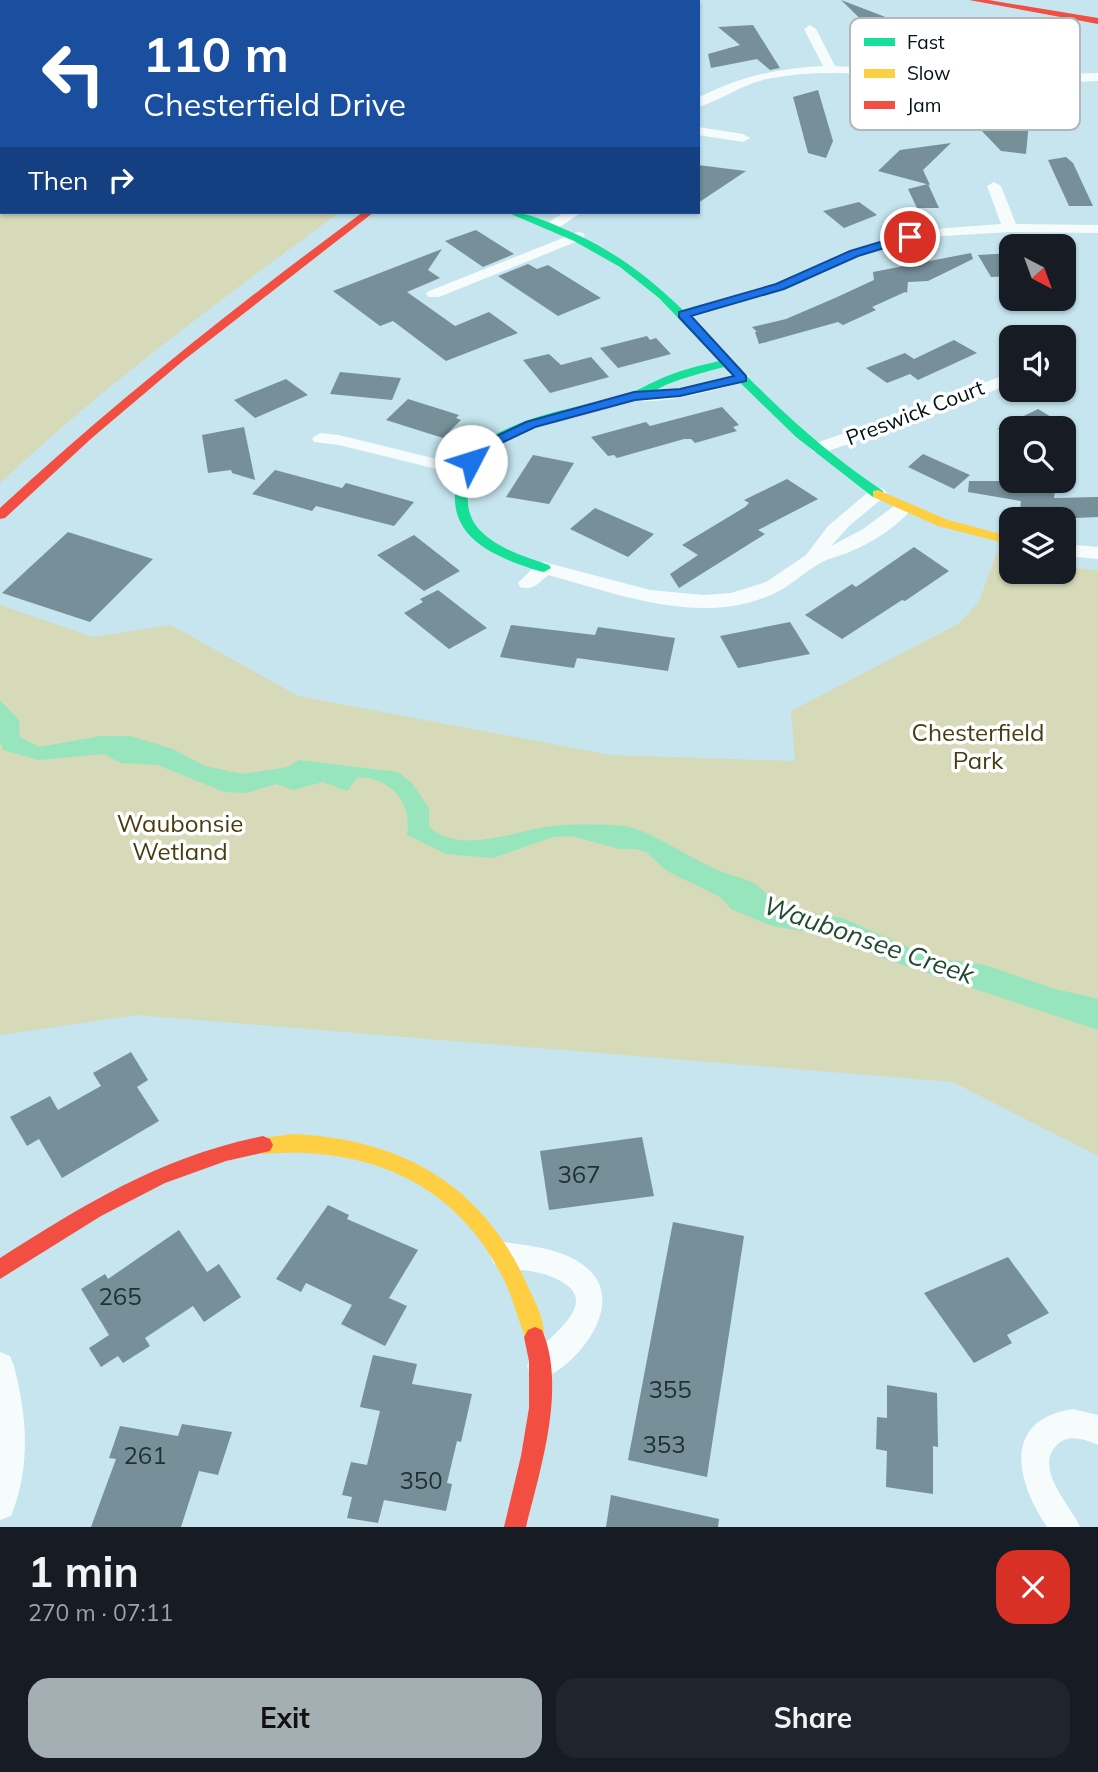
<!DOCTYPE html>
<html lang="en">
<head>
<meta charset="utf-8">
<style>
	body { margin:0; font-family:Mulish,sans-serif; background:#20242c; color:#f1f3f6; height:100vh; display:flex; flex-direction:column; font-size:26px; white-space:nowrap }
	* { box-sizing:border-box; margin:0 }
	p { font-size:23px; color:#9ea1a6 }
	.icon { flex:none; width:38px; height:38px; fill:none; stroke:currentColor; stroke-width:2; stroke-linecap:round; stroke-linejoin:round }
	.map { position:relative; height:1527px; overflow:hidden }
	.drawer { display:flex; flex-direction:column; background:#171b24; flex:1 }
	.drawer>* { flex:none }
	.top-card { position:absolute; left:0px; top:0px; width:700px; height:214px; box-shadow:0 2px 5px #0004; background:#1a4fa0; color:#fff; overflow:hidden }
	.needle { width:46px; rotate:139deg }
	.controls { position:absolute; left:999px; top:234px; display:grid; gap:14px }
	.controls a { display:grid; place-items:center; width:77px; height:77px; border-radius:14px; background:#171b24; box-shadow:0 2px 5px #0004; font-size:35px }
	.pin { position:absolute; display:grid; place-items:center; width:60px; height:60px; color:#fff; margin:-30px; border:4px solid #fff; border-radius:50%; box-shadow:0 2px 7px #0007 }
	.me { position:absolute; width:77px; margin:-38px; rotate:50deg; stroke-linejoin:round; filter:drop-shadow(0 0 5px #0008) }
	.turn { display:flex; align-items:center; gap:24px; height:147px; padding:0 28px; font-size:32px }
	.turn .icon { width:91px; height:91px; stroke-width:2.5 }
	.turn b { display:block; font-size:49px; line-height:60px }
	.then { display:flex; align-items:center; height:66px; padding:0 28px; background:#0003; gap:14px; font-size:26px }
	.round { display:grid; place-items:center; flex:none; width:74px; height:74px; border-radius:21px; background:#20242c }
	.head { display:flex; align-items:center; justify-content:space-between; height:119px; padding:0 28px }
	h1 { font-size:42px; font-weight:700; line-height:52px }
	.button { display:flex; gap:14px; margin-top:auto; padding:14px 28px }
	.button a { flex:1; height:80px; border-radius:21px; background:#a4afb3; color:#111; font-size:28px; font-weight:700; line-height:80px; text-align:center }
	.button a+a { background:#20242c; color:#f1f3f6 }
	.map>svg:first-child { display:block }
	.green { fill:#d6dab8 }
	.water { fill:#96e5bc }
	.building { fill:#768f99 }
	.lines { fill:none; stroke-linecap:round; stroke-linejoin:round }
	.street { fill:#f6fbfc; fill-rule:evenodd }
	.fast { fill:#16e098; fill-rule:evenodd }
	.slow { fill:#ffcf43; fill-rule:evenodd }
	.jam { fill:#f24e42; fill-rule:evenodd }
	.route { fill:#1a73e8; stroke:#114b97; stroke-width:2 }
	.labels { text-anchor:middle; stroke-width:7; stroke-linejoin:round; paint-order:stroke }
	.far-street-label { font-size:21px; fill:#001015; stroke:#fff }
	.park-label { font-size:24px; fill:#483d10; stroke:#fff }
	.near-number-label { font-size:24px; fill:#1e3036 }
	.water-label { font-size:26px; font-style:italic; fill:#214a31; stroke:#fff }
	.key { fill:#fff; stroke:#b2b7b9; stroke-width:2 }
	.key-label { font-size:19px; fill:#001015 }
</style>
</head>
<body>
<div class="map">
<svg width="1098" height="1527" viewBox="0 0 1098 1527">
	<rect width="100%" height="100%" fill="#c6e5ee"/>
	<!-- green -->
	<g class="green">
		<path d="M0,0H631L2,2V212H340C223,298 106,383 0,483Z"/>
		<polygon points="996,554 1011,557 1012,572 1064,572 1064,567 1098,570 1098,1156 953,1082 137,1015 0,1035 0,605 93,637 171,625 298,696 611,755 795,761 791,711 958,624 979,602"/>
	</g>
	<!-- water -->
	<path class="water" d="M0,700L19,720L20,737L39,747L101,736H130L173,749L205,766L242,774L288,767L299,760L398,772L412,783L429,808V827C464,856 514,830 553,826C571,824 612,824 629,827C647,830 691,858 711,867C742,883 755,872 776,908L842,918L931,957L985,965L1052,988L1098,999V1030L879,957L855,940L772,926L731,909L720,897L667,871L646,852L636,849H619L572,836L553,837L493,858L446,854L407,835C413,803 390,777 358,777L347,791L323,782L293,790L276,784L246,793L224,792L158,765L121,763L103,754L39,760L3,750L0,741Z"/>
	<!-- building -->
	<g class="building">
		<polygon points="841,0 888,18 904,36 903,43 914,44 912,68 871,66 877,35"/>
		<polygon points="753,25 780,68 770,70 757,59 711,68 708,54 740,45 718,27"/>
		<polygon points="950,84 1027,86 1031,100 1026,154 1001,151 957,105 948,104"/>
		<polygon points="818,90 833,141 826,158 808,153 793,97"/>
		<polygon points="951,143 923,170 930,185 878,171 900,150"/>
		<polygon points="1066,157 1073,163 1093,206 1069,206 1048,160"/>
		<polygon points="698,165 746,171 698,203"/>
		<polygon points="928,184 939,208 917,208 908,189"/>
		<polygon points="859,202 877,215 844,228 823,211"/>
		<polygon points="476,230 514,254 483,267 445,241"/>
		<polygon points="442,249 428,270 440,278 407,292 455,326 489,312 518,333 446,361 393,321 380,326 333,291"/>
		<polygon points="971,253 973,259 928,281 908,282 907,293 905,292 872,307 876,310 843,325 838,322 759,344 755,332 757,332 752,327 786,319 835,298 874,280 873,272"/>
		<polygon points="1012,253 1012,276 991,277 978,255"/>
		<polygon points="528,264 537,269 548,265 601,298 558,316 498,276"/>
		<polygon points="647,336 650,340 656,338 671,354 618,368 600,348"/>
		<polygon points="954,340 977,353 918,380 910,374 887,383 866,368 905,353 914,359"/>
		<polygon points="549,354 561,365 591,357 609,377 550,393 523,360"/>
		<polygon points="340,372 401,378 392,400 330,394"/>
		<polygon points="286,379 308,395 255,418 234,400"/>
		<polygon points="408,399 459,415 456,418 461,420 443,438 386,420"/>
		<polygon points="722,407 739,425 733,427 737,431 695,443 691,439 684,439 617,458 614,455 608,456 591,437 646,422 650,426"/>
		<polygon points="1038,409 1071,429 997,429"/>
		<polygon points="244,427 255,480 232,473 231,470 208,473 202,435"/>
		<polygon points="923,454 970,475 954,489 908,467"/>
		<polygon points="533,455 574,463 549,504 506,497"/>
		<polygon points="275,470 342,488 346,483 414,502 394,526 316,506 312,511 252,494"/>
		<polygon points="787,479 818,499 758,530 765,534 679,588 670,574 698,555 682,545 745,507 749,503 744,500"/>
		<polygon points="969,481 1030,481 1056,485 1054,498 1098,497 1098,517 1075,518 1020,509 1021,501 968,492"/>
		<polygon points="595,508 654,534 628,557 570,529"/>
		<polygon points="68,532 153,559 90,622 2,593"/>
		<polygon points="414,535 460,571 424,591 377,555"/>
		<polygon points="914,547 949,571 905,601 902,600 842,639 805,615 852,584 856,587"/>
		<polygon points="438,590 487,628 449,649 404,613 423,602 420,599"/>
		<polygon points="790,622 810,654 738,668 720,636"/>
		<polygon points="511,625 595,635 598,627 675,638 668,671 577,658 574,668 500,657"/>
		<polygon points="131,1052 148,1080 137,1087 159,1121 62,1178 39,1139 27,1146 10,1117 50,1096 58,1110 101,1086 93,1073"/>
		<polygon points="642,1137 654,1196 549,1210 540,1151"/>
		<polygon points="328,1205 349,1215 347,1219 418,1250 389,1298 407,1306 385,1346 341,1324 352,1305 306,1283 301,1292 276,1279"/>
		<polygon points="673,1222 744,1236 707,1477 628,1460"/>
		<polygon points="179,1230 207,1272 219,1264 241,1297 204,1322 193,1306 145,1338 150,1346 123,1363 118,1356 101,1367 89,1348 109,1335 81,1289 105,1274 108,1279"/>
		<polygon points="1008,1257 1049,1313 1007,1335 1012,1343 974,1363 924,1293"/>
		<polygon points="373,1355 417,1364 412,1384 472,1394 461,1442 457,1441 447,1483 452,1484 446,1511 384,1500 378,1523 347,1518 352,1497 342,1495 351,1462 367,1465 380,1411 360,1407"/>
		<polygon points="887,1385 937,1393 938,1447 933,1446 933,1494 886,1487 887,1451 876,1449 877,1417 887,1418"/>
		<polygon points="182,1424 232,1432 218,1475 199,1471 181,1527 91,1527 116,1459 109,1458 120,1426 178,1436"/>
		<polygon points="611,1495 719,1519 718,1527 606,1527"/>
	</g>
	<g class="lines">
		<!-- street -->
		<g class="street">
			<path d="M810,25L816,29L835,66L990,76L1098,73V81C1057,83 1016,85 975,83C906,79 836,65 767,79C742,84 722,100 698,107V98C738,77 778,68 823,66L804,29Z"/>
			<polygon points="698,127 743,134 750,138 743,142 698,135"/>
			<polygon points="994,182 1001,186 1016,224 1098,225 1098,233 1010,232 927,237 859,256 785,289 683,320 675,315 678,312 775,283 849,250 921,230 1001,224 987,186"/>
			<polygon points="565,212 582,212 557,229 547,229 547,223"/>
			<polygon points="578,232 583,233 585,236 583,239 439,297 429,297 426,294 429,291"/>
			<polygon points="1012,372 1012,383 941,412 825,452 813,452 810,448 813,444 929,404"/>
			<path d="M742,373L748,375L750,378L748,381C726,387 641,412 626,396L634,391L680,388Z"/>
			<polygon points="320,433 339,435 465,466 474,471 465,476 339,445 314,442 312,438"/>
			<path d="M878,488L884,489L887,493L884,497L849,526L831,546L863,529L898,503L904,502L913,507C898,527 870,544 847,553C839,556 830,558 822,562C805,571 791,586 773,594C701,627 619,594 548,575C539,583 533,591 520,587L518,583L537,564L544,562L650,590L704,595L731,593L766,582L806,555L828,526L872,489Z"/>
			<polygon points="1064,544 1098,547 1098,559 1064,556"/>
			<path d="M504,1242C531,1246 565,1249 587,1268C628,1303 578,1365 541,1380L531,1376L527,1366C538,1340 614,1302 552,1277C534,1269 513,1271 494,1264L490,1255L494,1246Z"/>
			<path d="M0,1352L10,1356L14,1366C27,1417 31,1466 11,1516L0,1520Z"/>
			<path d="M1073,1409L1098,1415V1445C1084,1439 1067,1433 1056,1446C1034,1470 1071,1505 1080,1527H1047C1017,1483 1000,1420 1073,1409Z"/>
		</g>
		<!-- fast -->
		<g class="fast">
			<polygon points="650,0 659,0 649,2"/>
			<path d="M506,212C526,212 543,220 562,228C656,267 697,328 767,396C803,431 841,463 883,491V497H873L796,437L724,367C705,372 686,377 668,384C656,389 646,397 634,400C587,415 488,423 469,477C466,485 468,495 468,504C471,541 520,555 549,565L551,568L544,572L539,571C505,560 457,544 455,501C451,421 568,412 624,395C636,392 646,385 658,380C677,371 698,366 719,361L659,298L620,267L574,241Z"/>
		</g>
		<!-- slow -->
		<g class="slow">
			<polygon points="878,490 948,520 1012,537 1012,545 938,526 873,497 873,491"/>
			<path d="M293,1134C403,1139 485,1186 529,1289C536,1303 549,1329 542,1344L535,1347L528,1344C518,1321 513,1296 501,1274C454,1181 363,1145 263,1154L256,1151L253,1145L256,1139Z"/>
		</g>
		<!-- jam -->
		<g class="jam">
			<polygon points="969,0 988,0 1098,18 1098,24"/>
			<path d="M363,212H374L184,360L93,437L5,518L0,519V508C115,402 237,305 363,212Z"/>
			<path d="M263,1136L270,1139L273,1145L270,1151L226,1161L165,1183L101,1216L0,1279V1258C87,1203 160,1157 263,1136Z"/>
			<path d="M535,1327L542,1330C567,1387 540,1470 526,1527H504L521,1456L529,1408V1361L524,1337L528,1330Z"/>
		</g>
	</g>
	<!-- route -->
	<polygon class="route" points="910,233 916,237 914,239 858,256 784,289 691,316 746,376 746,381 680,396 635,400 535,427 493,447 475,464 466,464 464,461 484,442 526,422 634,392 680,389 734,376 679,317 679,312 776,284 850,251"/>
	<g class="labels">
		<!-- far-street labels -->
		<g class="far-street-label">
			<text transform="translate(915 413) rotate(-21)" y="7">Preswick Court</text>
		</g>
		<!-- park labels -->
		<g class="park-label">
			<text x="978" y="741">Chesterfield<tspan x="978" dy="28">Park</tspan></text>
			<text x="180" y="832">Waubonsie<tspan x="180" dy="28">Wetland</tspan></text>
		</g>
		<!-- near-number labels -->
		<g class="near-number-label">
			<text x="579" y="1183">367</text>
			<text x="120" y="1305">265</text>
			<text x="670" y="1398">355</text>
			<text x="664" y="1453">353</text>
			<text x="145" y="1464">261</text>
			<text x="421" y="1489">350</text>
		</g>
		<!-- water labels -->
		<g class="water-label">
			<text transform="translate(869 940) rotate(19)" y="9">Waubonsee Creek</text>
		</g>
	</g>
	<!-- legend -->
	<rect x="850" y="18" width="230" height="112" rx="10" class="key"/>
	<rect x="864" y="38" width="31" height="8" fill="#16e098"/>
	<rect x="864" y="69" width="31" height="9" fill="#ffcf43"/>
	<rect x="864" y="101" width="31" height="8" fill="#f24e42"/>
	<g class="key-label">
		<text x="907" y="49">Fast</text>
		<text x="907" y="80">Slow</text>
		<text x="907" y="112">Jam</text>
	</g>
</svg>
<div class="controls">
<a><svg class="needle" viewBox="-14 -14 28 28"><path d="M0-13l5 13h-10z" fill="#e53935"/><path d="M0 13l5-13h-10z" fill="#9ea1a6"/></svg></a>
<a><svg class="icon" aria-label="sound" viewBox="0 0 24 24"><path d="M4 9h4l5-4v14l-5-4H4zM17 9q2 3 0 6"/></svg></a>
<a><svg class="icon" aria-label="search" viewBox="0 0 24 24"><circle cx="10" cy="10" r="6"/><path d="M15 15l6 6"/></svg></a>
<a><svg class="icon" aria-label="layers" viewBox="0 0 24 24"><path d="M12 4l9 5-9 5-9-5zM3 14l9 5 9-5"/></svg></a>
</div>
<div class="pin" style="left:910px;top:237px;background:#d93025"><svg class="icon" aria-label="arrive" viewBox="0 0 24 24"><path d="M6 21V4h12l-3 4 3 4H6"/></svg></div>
<svg class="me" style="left:471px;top:461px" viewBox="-20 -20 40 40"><circle r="19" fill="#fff"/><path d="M0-13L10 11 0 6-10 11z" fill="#1a73e8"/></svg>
<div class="top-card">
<div class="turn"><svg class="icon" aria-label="left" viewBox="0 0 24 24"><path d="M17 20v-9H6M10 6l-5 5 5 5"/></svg><div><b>110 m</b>Chesterfield Drive</div></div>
<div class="then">Then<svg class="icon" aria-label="right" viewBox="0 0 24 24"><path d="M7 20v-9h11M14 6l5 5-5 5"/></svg></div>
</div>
</div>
<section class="drawer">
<div class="head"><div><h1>1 min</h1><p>270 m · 07:11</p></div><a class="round" style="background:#d93025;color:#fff"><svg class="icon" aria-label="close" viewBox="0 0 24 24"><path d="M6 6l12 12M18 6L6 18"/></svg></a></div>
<div class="button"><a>Exit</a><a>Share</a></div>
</section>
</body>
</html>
